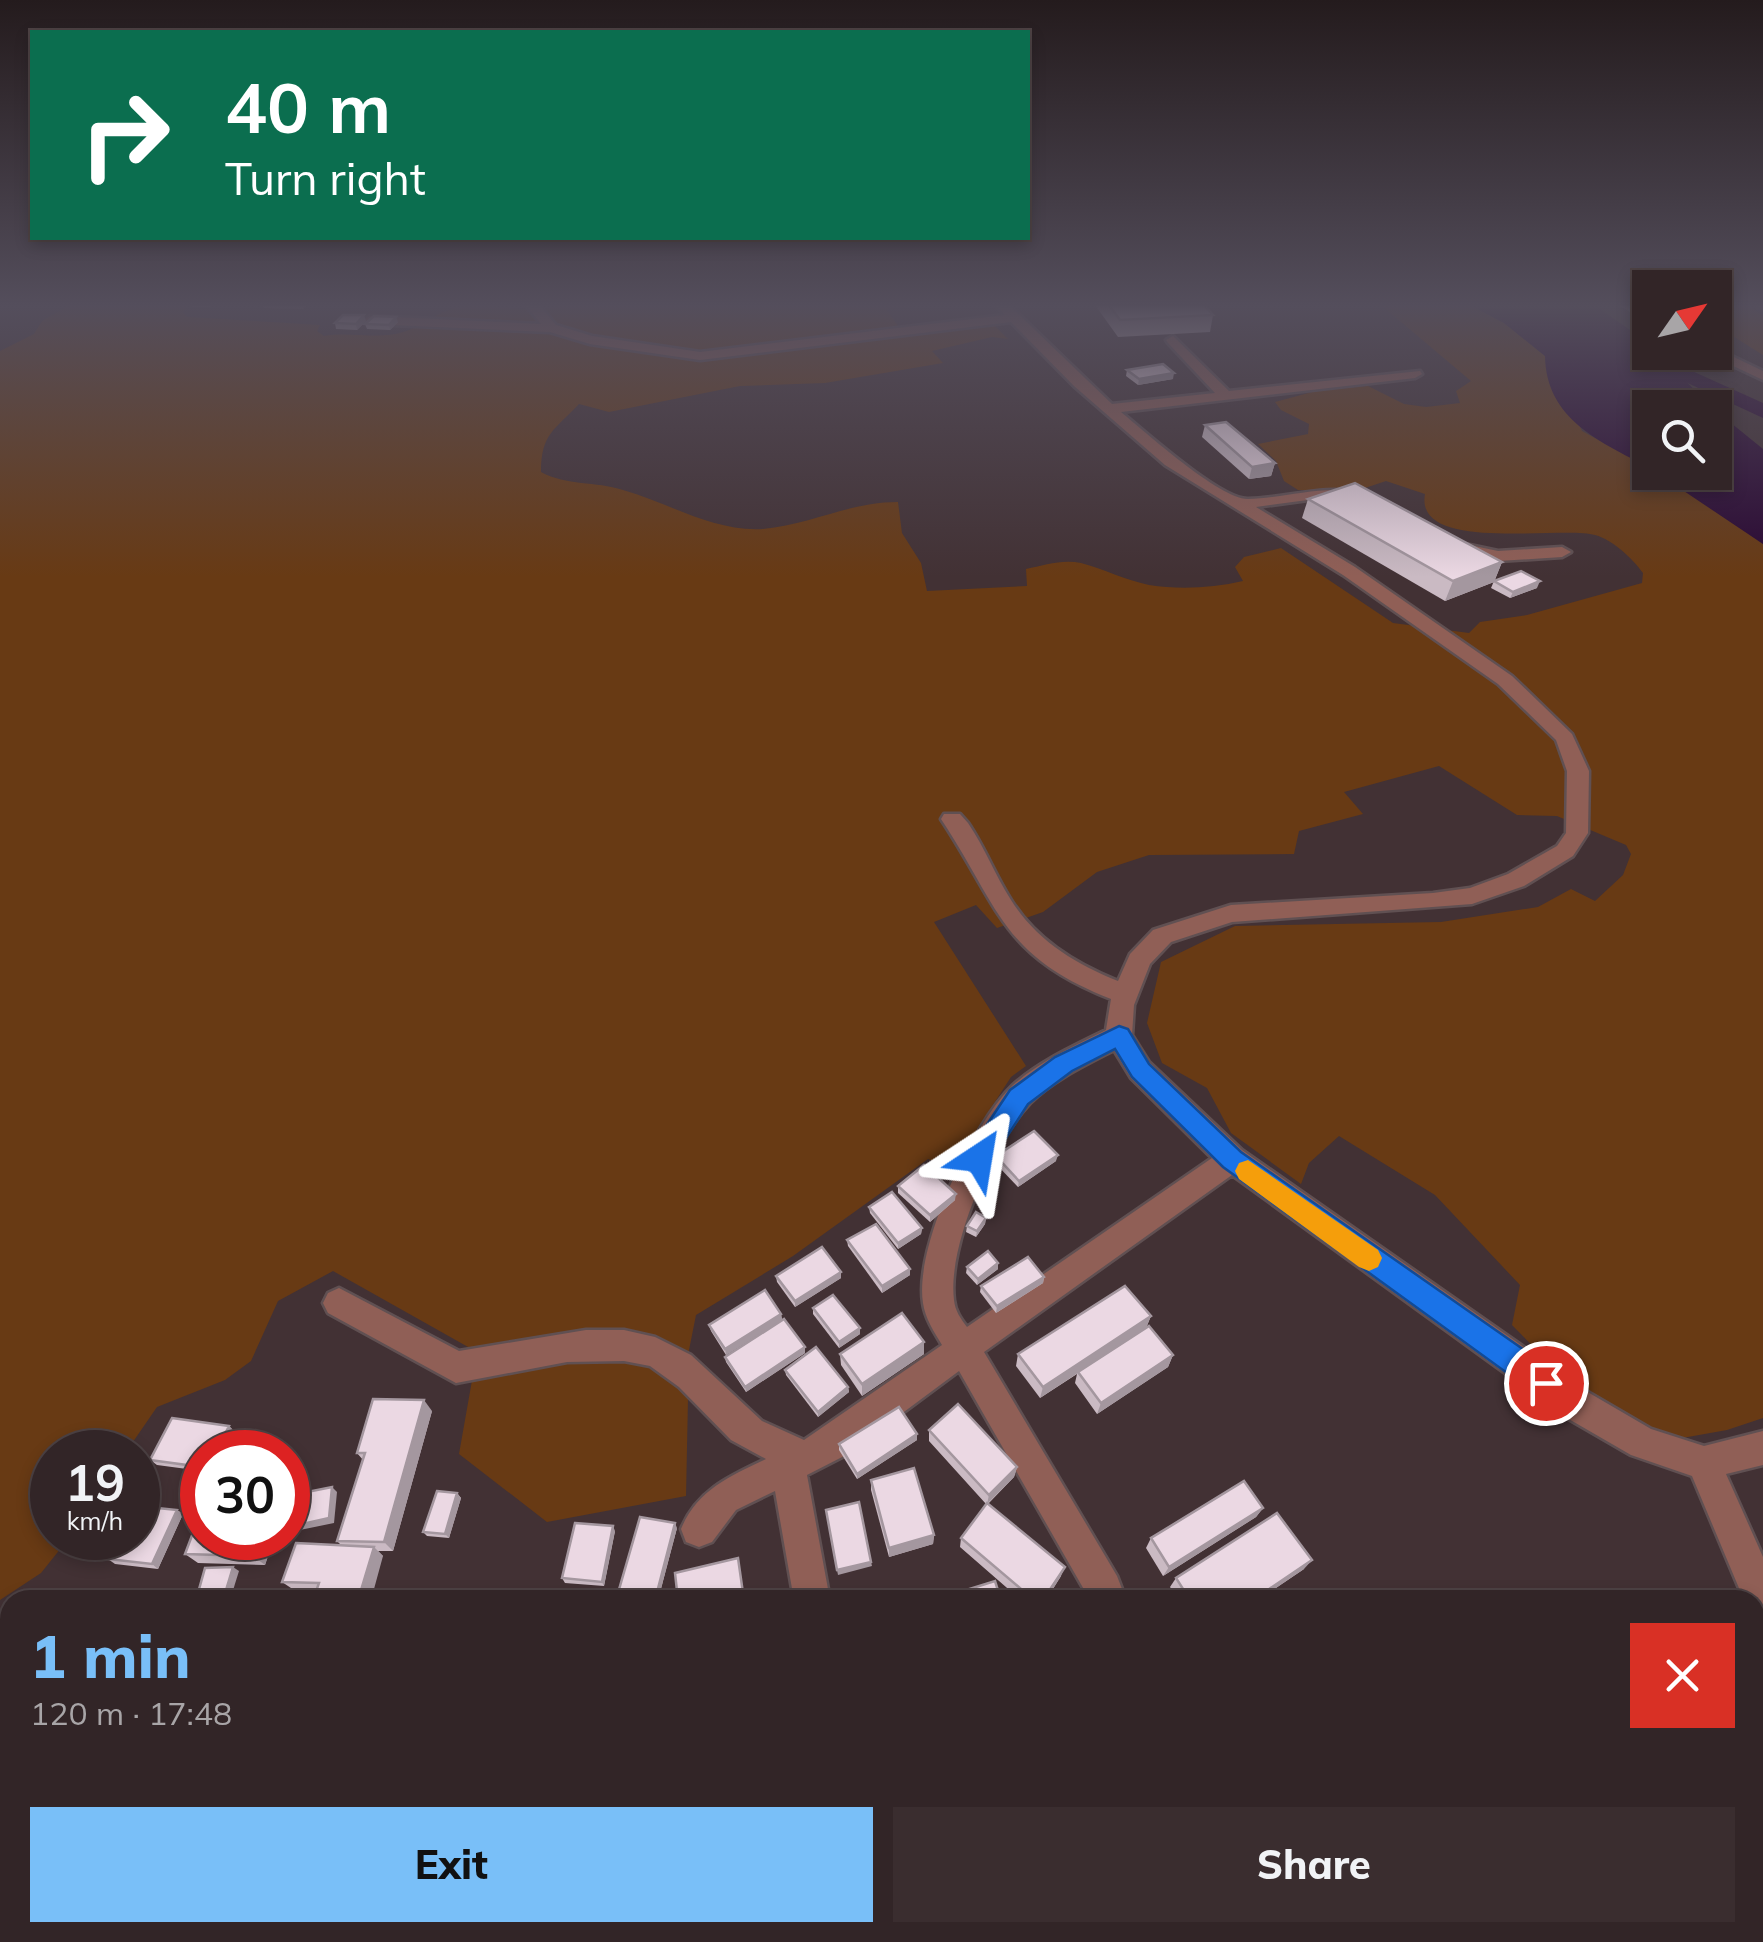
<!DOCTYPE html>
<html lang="en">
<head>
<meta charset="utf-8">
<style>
	body { margin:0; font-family:Mulish,sans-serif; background:#3a2d2f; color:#f1f3f6; height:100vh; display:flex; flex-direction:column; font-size:38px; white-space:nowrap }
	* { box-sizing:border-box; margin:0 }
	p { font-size:32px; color:#a8a5a7 }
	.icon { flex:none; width:55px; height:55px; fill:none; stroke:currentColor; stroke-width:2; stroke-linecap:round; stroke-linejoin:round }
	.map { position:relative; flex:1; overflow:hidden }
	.side { position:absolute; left:0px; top:1590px; width:1765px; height:352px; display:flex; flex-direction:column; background:#322527; border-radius:30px 30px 0 0; box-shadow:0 5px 15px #0003,0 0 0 2px #4d4244 }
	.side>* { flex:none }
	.hud { position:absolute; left:30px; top:30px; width:1000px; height:210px; border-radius:0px; box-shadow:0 5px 15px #0003,0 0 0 2px #4d4244; background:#0b6e4f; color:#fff; overflow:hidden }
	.needle { width:65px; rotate:56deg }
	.tools { position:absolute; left:1632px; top:270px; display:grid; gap:20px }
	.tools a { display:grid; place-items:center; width:100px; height:100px; border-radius:0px; background:#322527; box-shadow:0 5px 15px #0003,0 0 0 2px #4d4244; font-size:50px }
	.speed { position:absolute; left:30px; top:1430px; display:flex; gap:20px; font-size:50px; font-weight:700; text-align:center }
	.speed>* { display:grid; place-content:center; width:130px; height:130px; border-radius:50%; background:#322527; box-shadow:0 5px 15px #0003,0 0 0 2px #4d4244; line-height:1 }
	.speed small { font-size:25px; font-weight:400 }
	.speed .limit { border:15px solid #d22; background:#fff; color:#111 }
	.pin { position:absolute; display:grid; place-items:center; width:85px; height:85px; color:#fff; margin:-42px; border:5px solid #fff; border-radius:50%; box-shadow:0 2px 10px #0007 }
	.me { position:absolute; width:110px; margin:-55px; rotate:33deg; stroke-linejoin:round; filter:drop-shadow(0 0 8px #0008) }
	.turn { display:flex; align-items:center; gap:35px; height:210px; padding:0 30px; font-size:45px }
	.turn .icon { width:130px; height:130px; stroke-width:2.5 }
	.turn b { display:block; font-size:70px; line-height:85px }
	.round { display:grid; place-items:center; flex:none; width:105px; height:105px; border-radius:0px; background:#3a2d2f }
	.head { display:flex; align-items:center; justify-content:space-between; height:170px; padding:0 30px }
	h1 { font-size:60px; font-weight:800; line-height:75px; color:#79bff8 }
	.action { display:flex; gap:20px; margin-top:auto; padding:20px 30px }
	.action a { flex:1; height:115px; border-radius:0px; background:#79bff8; color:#111; font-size:40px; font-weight:800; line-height:115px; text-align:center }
	.action a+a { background:#3a2d2f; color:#f1f3f6 }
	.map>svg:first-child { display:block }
	.green { fill:#683a14 }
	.water { fill:#2a0833 }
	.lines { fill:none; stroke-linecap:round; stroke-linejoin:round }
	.canal { fill:#2a0833; fill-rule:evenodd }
	.minor-casing { stroke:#605052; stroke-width:5 }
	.minor { fill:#905f56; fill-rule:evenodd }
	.wall { fill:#cabac3 }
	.shaded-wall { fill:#a4979f }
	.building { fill:#ebd8e3; stroke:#a4979f; stroke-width:2.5 }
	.route { fill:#1a73e8; stroke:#114b97; stroke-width:2.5 }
	.slow { fill:#f59e0b }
</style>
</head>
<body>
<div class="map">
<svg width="1763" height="1942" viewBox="0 0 1763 1942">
	<rect width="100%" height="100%" fill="#423134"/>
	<!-- green -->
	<g class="green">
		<path d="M70,305H189L182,312L188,317L320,325L317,331L324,336C349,331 379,340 403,332C425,326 436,311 460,307C495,302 530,316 561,305H923L886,309L903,333L993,324L1008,339L992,337L932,351L943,363L825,383L740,386L609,412L579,404C555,430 541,433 541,472C567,486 595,481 623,490C669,503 714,532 763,529C809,525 850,502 898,502L902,533L921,563L927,591L1027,586L1026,569C1044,565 1063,559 1081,563C1104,569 1125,580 1149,585C1180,590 1212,588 1243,581L1235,567L1244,557L1281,548L1393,623L1469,633L1480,622L1527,615L1642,583L1643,573C1632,558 1613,540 1595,535C1563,525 1414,554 1425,494L1386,481L1356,491L1298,490L1284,481L1276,461L1258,444L1308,434L1309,424L1281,410L1275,402L1316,391L1368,386L1404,404L1426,407L1460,403L1456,391L1471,381L1381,305H1470L1504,323L1545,356L1582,431L1650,468V472L1681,485L1763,544V1418L1727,1430L1671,1440L1585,1399L1512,1325L1520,1285L1435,1195L1339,1136L1309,1163L1301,1184L1231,1133L1207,1088L1162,1063L1147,1023L1161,962L1235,926L1441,922L1538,907L1571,889L1595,901L1623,875L1631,854L1626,845L1557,816L1517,815L1439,766L1344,792L1363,814L1299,831L1294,854L1149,855L1097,872L1043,912L997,928L976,905L934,922L1026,1066L1011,1077L952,1168L928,1159L793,1256L696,1315L689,1350L686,1496L547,1522L459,1454L477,1352L333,1271L278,1301L251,1361L225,1380L157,1407L126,1452H52V1538H69L41,1573L0,1600V351L34,334L42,321Z"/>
		<polygon points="1715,305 1748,305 1763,316 1763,355 1715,325"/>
	</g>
	<!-- water -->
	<g class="water">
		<path d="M1470,305H1594L1646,341L1650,352L1657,353L1712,407L1650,408V468C1601,442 1546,420 1545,356L1504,323Z"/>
		<polygon points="1715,410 1763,449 1763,544 1657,473 1715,472"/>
	</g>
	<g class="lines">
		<!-- canal -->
		<polygon class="canal" points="1630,343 1763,403 1763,418 1623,353 1620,349"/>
		<defs>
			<g id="minor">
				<path d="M526,305H539L556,325L592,336L700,352L1005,315L996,305H1009L1112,404L1215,393L1168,343L1166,340L1173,336L1229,391L1420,371L1422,374L1415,378L1121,412C1144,431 1221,500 1248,499C1288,498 1323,484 1364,493V499L1330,497L1256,507L1355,567L1512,676L1572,734L1589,771L1588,833L1573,856L1524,886L1472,904L1232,922L1171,942L1150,964L1134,1005L1132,1035L1149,1062L1242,1150L1591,1394L1651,1429L1704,1446L1763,1431V1465L1726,1474L1763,1557V1618L1755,1615V1600H1744L1692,1476L1631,1455L1567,1418L1232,1175L984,1352L1117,1576L1122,1589L1118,1600H1090L959,1371L846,1455L807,1475L830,1600H794L775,1491L736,1510L712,1542L699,1547L686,1542L681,1529C697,1490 730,1476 766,1459L731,1440L679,1387L650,1366L624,1361L567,1362L456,1383L328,1313L323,1303L328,1293L339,1288L459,1351L586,1330H624L655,1337L691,1355L762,1421L804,1440L942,1345C934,1332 925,1318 923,1303C914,1247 973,1123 1013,1085C1040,1061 1074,1046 1106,1030L1111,999C1001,956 1000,908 941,819L944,814H960L968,823C985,848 995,875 1011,900C1036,940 1075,964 1118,981L1130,954L1153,930L1231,905L1433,893L1470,888L1508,874L1557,846L1566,833L1567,771L1556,740L1498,684L1343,575L1165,465L1074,386L1011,322L700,360L590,344L550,332L370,324L364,320L370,316L541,324ZM1114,1050L1131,1078L1212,1158L967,1327C961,1319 955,1311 954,1300C947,1246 993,1142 1030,1103C1053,1080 1085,1065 1114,1050Z"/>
				<polygon points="1755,305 1763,305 1763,310"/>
				<polygon points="1715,348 1763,371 1763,380 1710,355"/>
				<polygon points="1460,543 1498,551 1562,547 1571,552 1562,557 1498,561 1454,552 1451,548"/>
				<polygon points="1763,1666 1763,1716 1755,1719 1755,1669"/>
			</g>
		</defs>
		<!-- minor casing -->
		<use href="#minor" class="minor-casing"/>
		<!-- minor -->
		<use href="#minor" class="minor"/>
	</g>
	<!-- wall -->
	<g class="wall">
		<polygon points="192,305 213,305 210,307 193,307"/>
		<polygon points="262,305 307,305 303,309 264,308"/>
		<polygon points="1095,305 1204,305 1213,315 1210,332 1118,337"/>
		<polygon points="1618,305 1650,305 1650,311 1632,313"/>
		<polygon points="366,321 357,330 336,329 335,323"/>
		<polygon points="398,322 390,330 367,329 365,324"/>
		<polygon points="1127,370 1173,379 1138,385 1126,376"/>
		<polygon points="1205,425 1275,463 1271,476 1249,479 1202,437"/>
		<polygon points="1308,499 1502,562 1494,582 1445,601 1302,518"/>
		<polygon points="1494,581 1537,588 1510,598 1491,588"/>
		<polygon points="996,1156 1056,1161 1018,1187 995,1163"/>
		<polygon points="898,1186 955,1200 930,1222 898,1193"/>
		<polygon points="869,1207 922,1228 921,1234 898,1249 870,1213"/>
		<polygon points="986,1218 985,1224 976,1237 966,1232 967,1226"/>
		<polygon points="847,1240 910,1269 910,1275 882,1293 848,1246"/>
		<polygon points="967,1267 998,1269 977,1285 966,1273"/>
		<polygon points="841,1272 841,1278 795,1307 777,1282 776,1276"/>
		<polygon points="1044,1277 1043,1283 996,1313 980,1292 981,1286"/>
		<polygon points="813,1308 860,1334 839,1348 813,1314"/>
		<polygon points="781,1314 782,1320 726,1355 711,1331 709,1325"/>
		<polygon points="1151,1316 1146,1328 1173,1355 1168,1367 1097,1414 1075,1383 1077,1374 1040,1398 1016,1366 1018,1354"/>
		<polygon points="924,1342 924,1354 862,1396 841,1365 840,1354"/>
		<polygon points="805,1347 805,1353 746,1392 726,1362 725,1357"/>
		<polygon points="785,1370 848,1387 849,1392 818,1417 786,1375"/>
		<polygon points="432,1411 393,1551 378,1551 383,1556 316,1591 294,1590 282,1582 342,1546 337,1541 363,1460 357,1453"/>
		<polygon points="229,1426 234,1431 224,1452 202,1452 202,1471 157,1465 150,1460"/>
		<polygon points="929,1430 1017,1467 1014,1477 988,1504 1061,1576 1046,1600 1021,1600 960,1547 961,1538 986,1504 929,1441"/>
		<polygon points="917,1440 857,1479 839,1450 839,1444"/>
		<polygon points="871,1480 934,1535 933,1544 889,1557 871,1490"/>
		<polygon points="457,1493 461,1498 449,1538 427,1536 423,1532"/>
		<polygon points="1263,1508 1256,1517 1163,1576 1146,1548 1151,1538"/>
		<polygon points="177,1510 183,1514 158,1569 115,1564 108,1559"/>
		<polygon points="677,1528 658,1600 634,1600 620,1598 618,1593"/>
		<polygon points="615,1531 604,1586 565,1583 562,1578"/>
		<polygon points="274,1538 265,1565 198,1563 185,1554"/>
		<polygon points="1304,1569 1258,1600 1179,1600 1170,1587 1176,1578"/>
	</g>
	<!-- shaded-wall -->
	<g class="shaded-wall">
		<polygon points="1635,305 1650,305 1650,311 1632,313"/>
		<polygon points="364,315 366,321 357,330 356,324"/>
		<polygon points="396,317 398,322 390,330 389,325"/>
		<polygon points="1174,373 1173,379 1138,385 1139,379"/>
		<polygon points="1275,463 1271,476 1249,479 1252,467"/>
		<polygon points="1502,562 1494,582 1445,601 1453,581"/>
		<polygon points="1540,581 1537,588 1510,598 1513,592"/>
		<polygon points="1058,1155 1056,1161 1018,1187 1019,1181"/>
		<polygon points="956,1194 955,1200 930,1222 930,1215"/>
		<polygon points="986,1218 985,1224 976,1237 977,1231"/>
		<polygon points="922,1228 921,1234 898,1249 898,1243"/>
		<polygon points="998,1263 998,1269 977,1285 978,1279"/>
		<polygon points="910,1269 910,1275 882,1293 882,1286"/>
		<polygon points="841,1272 841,1278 795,1307 795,1301"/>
		<polygon points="1044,1277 1043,1283 996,1313 997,1306"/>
		<polygon points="781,1314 782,1320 726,1355 725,1349"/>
		<polygon points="1151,1316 1146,1328 1040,1398 1043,1387"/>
		<polygon points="860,1328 860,1334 839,1348 839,1342"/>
		<polygon points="924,1342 924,1354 862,1396 862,1384"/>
		<polygon points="805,1347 805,1353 746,1392 745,1387"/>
		<polygon points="1173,1355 1168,1367 1097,1414 1101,1403"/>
		<polygon points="848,1387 849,1392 818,1417 818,1412"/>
		<polygon points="424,1400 432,1411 393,1551 384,1542"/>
		<polygon points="229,1426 234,1431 224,1452 216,1452"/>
		<polygon points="917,1434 917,1440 857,1479 857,1474"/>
		<polygon points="1017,1467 1014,1477 987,1504 989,1495"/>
		<polygon points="332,1487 337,1492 334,1523 295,1531 289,1527"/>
		<polygon points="457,1493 461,1498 449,1538 445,1534"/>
		<polygon points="1263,1508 1256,1517 1163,1576 1169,1567"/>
		<polygon points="177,1510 183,1514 158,1569 152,1564"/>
		<polygon points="675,1523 677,1528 658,1600 655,1600"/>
		<polygon points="613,1526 615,1531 604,1586 602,1582"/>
		<polygon points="934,1535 933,1544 889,1557 889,1548"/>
		<polygon points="259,1538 274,1538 265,1565 253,1556"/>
		<polygon points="374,1547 383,1556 371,1600 358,1600"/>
		<polygon points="1312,1560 1304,1569 1258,1600 1253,1600"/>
		<polygon points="871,1562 872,1566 838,1575 837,1570"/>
		<polygon points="233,1567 239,1571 230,1600 223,1600"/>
		<polygon points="1065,1567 1061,1576 1046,1600 1043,1600"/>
		<polygon points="603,1932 609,1932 610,1942 604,1942"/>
	</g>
	<!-- building -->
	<g class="building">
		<polygon points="1109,305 1204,305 1213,315 1120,320"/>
		<polygon points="343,315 364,315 356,324 335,323"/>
		<polygon points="374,316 396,317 389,325 365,324"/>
		<polygon points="1163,364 1174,373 1139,379 1127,370"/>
		<polygon points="1226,422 1275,463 1252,467 1205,425"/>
		<polygon points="1355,483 1502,562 1453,581 1308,499"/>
		<polygon points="1521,571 1540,581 1513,592 1494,581"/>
		<polygon points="1034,1131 1058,1155 1019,1181 996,1156"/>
		<polygon points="924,1165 956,1194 930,1215 898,1186"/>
		<polygon points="892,1192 922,1228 898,1243 869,1207"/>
		<polygon points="976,1212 986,1218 977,1231 967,1226"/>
		<polygon points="876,1224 910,1269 882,1286 847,1240"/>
		<polygon points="822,1247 841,1272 795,1301 776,1276"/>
		<polygon points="988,1251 998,1263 978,1279 967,1267"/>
		<polygon points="1028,1257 1044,1277 997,1306 981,1286"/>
		<polygon points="1125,1286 1151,1316 1043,1387 1018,1354"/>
		<polygon points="765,1290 781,1314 725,1349 709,1325"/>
		<polygon points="833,1295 860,1328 839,1342 813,1308"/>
		<polygon points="902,1313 924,1342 862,1384 840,1354"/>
		<polygon points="784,1319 805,1347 745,1387 725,1357"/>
		<polygon points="1149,1326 1173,1355 1101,1403 1078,1372"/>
		<polygon points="816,1347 848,1387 818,1412 785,1370"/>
		<polygon points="373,1399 424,1400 384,1542 337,1541 365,1453 357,1453"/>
		<polygon points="958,1404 1017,1467 989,1495 929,1430"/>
		<polygon points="899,1407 917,1434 857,1474 839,1444"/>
		<polygon points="172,1418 229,1426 216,1452 202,1452 202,1467 150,1460"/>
		<polygon points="914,1468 934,1535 889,1548 871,1480"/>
		<polygon points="1244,1481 1263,1508 1169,1567 1151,1538"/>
		<polygon points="332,1487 329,1518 289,1527 292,1495"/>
		<polygon points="437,1491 457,1493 445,1534 423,1532"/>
		<polygon points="859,1502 871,1562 837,1570 826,1510"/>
		<polygon points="987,1503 1065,1567 1043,1600 1034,1600 961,1538"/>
		<polygon points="138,1506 177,1510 152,1564 108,1559 118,1538 138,1538"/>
		<polygon points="202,1509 202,1538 259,1538 253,1556 185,1554"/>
		<polygon points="1277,1513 1312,1560 1253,1600 1190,1600 1176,1578"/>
		<polygon points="640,1517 675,1523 655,1600 618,1593"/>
		<polygon points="575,1523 613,1526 602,1582 562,1578"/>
		<polygon points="296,1543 374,1547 358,1600 313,1600 319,1583 282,1582"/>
		<polygon points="738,1558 744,1600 678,1600 675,1573"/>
		<polygon points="233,1567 223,1600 196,1600 205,1568"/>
		<polygon points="995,1581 1001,1600 934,1600"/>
		<polygon points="529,1932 603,1932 604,1942 529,1942"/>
	</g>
	<!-- sky -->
	<linearGradient id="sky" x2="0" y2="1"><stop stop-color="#241b1d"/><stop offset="0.53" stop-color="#544e5c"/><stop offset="1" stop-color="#544e5c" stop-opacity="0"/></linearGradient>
	<rect width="1763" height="577" fill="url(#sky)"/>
	<!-- route -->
	<polygon class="route" points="1119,1026 1128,1029 1149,1064 1241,1152 1557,1373 1561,1383 1557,1394 1546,1398 1536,1394 1223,1167 1132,1077 1115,1049 1072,1071 1028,1104 988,1166 979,1169 970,1166 966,1158 970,1150 1010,1090 1055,1057"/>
	<!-- slow -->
	<polygon class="slow" points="1248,1160 1378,1250 1382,1258 1378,1267 1369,1271 1359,1267 1239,1179 1235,1171 1239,1163"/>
</svg>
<div class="tools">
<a><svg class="needle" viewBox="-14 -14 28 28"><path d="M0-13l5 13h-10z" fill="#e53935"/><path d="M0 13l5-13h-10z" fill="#a8a5a7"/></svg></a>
<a><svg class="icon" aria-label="search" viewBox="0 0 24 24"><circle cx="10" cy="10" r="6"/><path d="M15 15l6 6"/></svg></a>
</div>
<div class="speed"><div>19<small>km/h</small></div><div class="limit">30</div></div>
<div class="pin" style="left:1546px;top:1383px;background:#d93025"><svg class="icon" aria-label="arrive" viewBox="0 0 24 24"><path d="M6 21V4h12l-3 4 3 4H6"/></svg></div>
<svg class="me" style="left:979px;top:1158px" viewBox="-20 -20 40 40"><path d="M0-17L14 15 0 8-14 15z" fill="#1a73e8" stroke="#fff" stroke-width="4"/></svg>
<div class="hud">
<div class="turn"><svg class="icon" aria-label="right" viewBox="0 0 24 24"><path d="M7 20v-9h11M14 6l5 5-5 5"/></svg><div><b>40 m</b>Turn right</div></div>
</div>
<section class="side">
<div class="head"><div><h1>1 min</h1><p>120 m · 17:48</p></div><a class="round" style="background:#d93025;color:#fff"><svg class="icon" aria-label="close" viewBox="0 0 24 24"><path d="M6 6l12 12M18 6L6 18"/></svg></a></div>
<div class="action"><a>Exit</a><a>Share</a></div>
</section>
</div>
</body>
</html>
